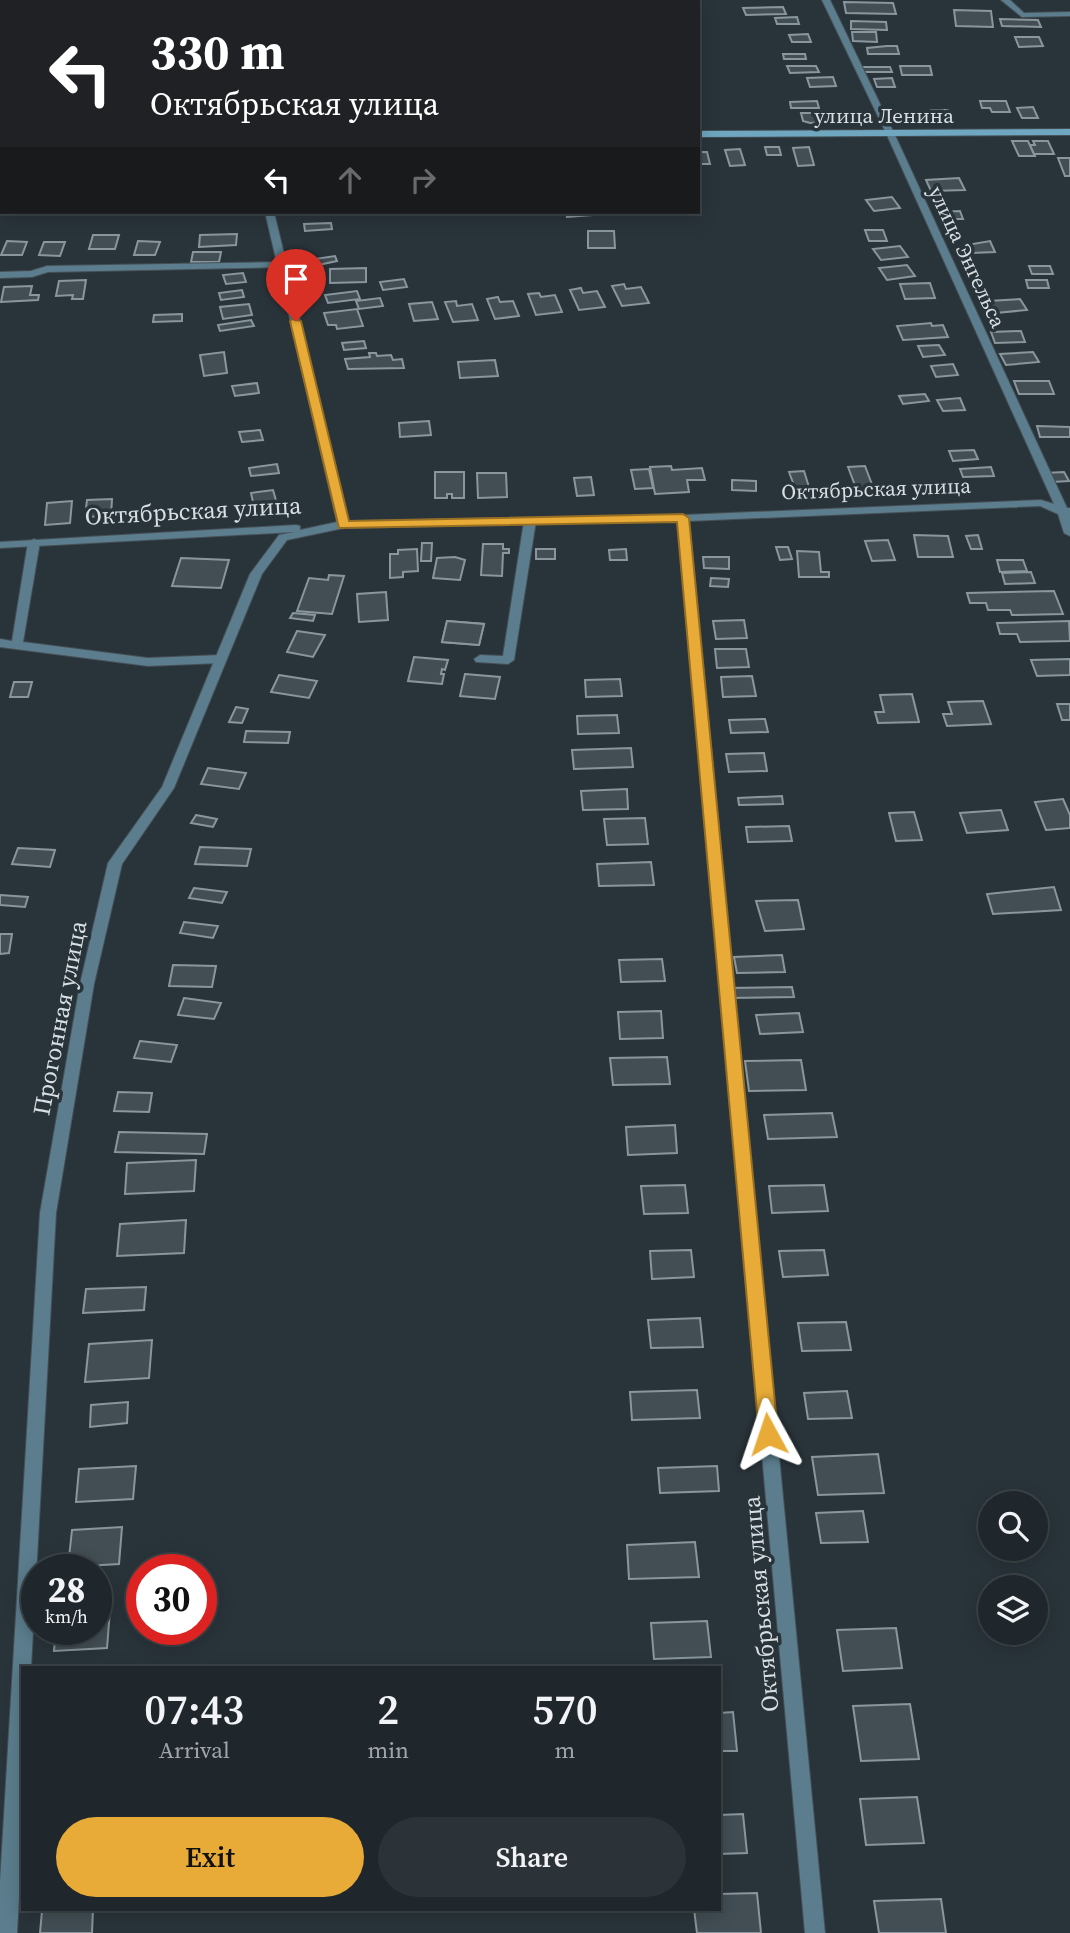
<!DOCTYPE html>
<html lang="en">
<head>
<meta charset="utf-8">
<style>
	body { margin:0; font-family:"Source Serif 4",serif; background:#2c3338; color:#f1f3f6; height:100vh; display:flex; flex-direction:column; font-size:26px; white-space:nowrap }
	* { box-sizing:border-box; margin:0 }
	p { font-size:23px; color:#a1a5a9 }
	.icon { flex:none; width:38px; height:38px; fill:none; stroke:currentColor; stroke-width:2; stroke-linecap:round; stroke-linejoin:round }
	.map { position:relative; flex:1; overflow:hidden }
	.side { position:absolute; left:21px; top:1666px; width:700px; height:245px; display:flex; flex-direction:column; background:#1f272c; border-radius:0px; box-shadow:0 4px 18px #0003,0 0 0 2px #3c4448 }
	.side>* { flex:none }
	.top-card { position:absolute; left:0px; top:0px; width:700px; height:214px; box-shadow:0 4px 18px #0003,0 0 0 2px #3c4448; background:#202124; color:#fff; overflow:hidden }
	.buttons { position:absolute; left:978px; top:1491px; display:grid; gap:14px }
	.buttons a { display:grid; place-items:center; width:70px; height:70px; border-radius:50%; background:#1f272c; box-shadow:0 4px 18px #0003,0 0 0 2px #3c4448; font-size:35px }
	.speed { position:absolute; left:21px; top:1554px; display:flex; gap:14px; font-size:35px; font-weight:700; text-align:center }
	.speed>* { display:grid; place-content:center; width:91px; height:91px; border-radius:50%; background:#1f272c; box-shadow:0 4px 18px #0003,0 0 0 2px #3c4448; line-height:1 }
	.speed small { font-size:18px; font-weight:400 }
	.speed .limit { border:10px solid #d22; background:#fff; color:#111 }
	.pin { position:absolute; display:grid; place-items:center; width:60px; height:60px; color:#fff; margin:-72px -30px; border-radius:50% 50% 50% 0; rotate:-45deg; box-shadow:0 0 7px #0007 }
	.pin .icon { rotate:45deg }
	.me { position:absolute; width:77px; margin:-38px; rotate:355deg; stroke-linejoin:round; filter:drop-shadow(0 0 5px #0008) }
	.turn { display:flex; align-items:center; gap:24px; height:147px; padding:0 35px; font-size:32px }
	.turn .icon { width:91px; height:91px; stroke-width:2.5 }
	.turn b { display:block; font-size:49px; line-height:60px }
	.lanes { display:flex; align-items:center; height:66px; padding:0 35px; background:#0003; justify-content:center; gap:35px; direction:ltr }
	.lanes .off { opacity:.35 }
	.eta { display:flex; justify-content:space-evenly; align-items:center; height:119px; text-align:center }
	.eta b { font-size:42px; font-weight:600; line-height:49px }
	.cta { display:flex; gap:14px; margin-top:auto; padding:14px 35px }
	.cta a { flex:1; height:80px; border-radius:42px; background:#e8ab37; color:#111; font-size:28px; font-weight:600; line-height:80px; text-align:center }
	.cta a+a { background:#2c3338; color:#f1f3f6 }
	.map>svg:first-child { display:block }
	.building { fill:#424e54; stroke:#89969d; stroke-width:2 }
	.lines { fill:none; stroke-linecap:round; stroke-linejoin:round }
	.lane-casing { stroke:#454f55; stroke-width:2 }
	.street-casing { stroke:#454f55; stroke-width:2 }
	.secondary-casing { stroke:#454f55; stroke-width:2 }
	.lane { fill:#5b7d8d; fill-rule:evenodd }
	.street { fill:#5b7d8d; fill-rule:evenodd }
	.secondary { fill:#6fa6c0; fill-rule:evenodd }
	.route { fill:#e8ab37; stroke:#976f24; stroke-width:2 }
	.labels { text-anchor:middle; stroke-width:7; stroke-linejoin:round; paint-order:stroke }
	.far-street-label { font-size:21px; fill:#d8dfe3; stroke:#29343a }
	.street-label { font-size:24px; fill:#d8dfe3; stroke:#29343a }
</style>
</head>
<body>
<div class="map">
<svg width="1070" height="1933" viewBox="0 0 1070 1933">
	<rect width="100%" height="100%" fill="#29343a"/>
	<!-- building -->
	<g class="building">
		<polygon points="844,2 893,3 896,14 846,13"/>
		<polygon points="783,7 786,14 746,15 743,8"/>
		<polygon points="954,10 991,11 993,27 956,26"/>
		<polygon points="797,17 799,24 777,24 775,18"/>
		<polygon points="1000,19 1038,20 1041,27 1002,26"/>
		<polygon points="851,21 886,22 887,30 851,29"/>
		<polygon points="852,32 876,32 877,42 853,41"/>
		<polygon points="808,34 811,42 792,42 789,35"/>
		<polygon points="1015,37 1039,37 1043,46 1019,47"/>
		<polygon points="887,46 897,46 899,54 868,54 867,48"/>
		<polygon points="783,54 805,54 806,59 784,59"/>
		<polygon points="787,66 816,66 819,72 790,73"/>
		<polygon points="900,66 930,66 932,75 902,75"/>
		<polygon points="858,67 890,67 892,72 860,72"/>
		<polygon points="833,77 836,86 810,87 807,78"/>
		<polygon points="892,78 895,87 877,87 874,79"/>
		<polygon points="817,101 819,108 791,108 790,102"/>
		<polygon points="980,101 1006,101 1010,112 992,112 990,108 982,108"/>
		<polygon points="1033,107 1038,118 1022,118 1017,108"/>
		<polygon points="931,110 948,110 950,117 932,117"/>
		<polygon points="862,111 866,121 853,121 849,112"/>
		<polygon points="801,113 830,113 832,121 810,123 803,121"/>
		<polygon points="1012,141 1028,141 1035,156 1019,156"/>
		<polygon points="1033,141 1048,141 1054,154 1034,154 1030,145 1035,145"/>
		<polygon points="765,147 779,147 781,155 767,155"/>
		<polygon points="809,147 814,165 798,166 793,148"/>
		<polygon points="740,149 745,165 730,166 725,150"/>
		<polygon points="698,152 707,152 710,164 698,164"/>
		<polygon points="1058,158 1070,158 1070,176 1065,176"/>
		<polygon points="959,178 965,190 931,191 926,180"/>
		<polygon points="892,197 900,208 874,211 866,200"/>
		<polygon points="960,211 963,219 942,219 939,212"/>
		<polygon points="566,212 591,212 592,215 567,217"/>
		<polygon points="331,223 332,229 305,231 304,224"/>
		<polygon points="865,230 883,230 887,241 869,241"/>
		<polygon points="588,231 614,231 615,248 588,248"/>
		<polygon points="237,234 236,245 199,247 200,235"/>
		<polygon points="93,235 119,235 115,249 89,249"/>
		<polygon points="7,241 27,242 22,255 1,255"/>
		<polygon points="138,241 160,242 155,255 134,255"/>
		<polygon points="990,241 995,252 971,253 967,245"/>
		<polygon points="44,242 65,242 60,256 39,255"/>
		<polygon points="900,246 908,257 881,260 873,249"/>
		<polygon points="193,252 221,252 219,262 191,262"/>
		<polygon points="335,256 337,261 318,265 315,259"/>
		<polygon points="907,265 915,276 887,280 879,268"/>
		<polygon points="1029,266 1050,266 1053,274 1032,274"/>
		<polygon points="366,268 366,282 330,283 330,269"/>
		<polygon points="243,273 246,282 226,284 223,275"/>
		<polygon points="404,279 407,287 383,290 380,282"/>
		<polygon points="86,280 83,299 72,299 73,295 56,296 59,281"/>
		<polygon points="1026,280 1047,280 1049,288 1028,288"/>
		<polygon points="930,283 935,298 905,299 900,284"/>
		<polygon points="624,284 626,289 641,287 649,303 622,306 612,286"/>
		<polygon points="32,286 30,295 39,295 38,300 1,302 4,287"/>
		<polygon points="581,288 583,293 597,291 605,307 579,310 570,290"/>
		<polygon points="242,290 244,297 221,300 219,293"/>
		<polygon points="357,291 360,299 328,303 325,295"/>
		<polygon points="539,293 541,297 555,295 562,312 536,315 528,294"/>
		<polygon points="498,297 500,302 513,301 519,316 495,319 487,299"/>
		<polygon points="380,298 383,306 359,309 356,301"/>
		<polygon points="1020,299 1027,310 996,313 989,301"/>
		<polygon points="456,301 457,306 472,304 478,320 453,322 445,302"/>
		<polygon points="432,302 438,319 414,321 409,304"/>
		<polygon points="249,304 252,315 223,319 220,307"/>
		<polygon points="357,309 363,326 337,329 336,325 328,325 324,313"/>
		<polygon points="182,314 182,321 153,322 154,315"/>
		<polygon points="251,320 254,326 220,331 218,325"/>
		<polygon points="931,323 932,326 943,325 948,337 903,340 897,326"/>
		<polygon points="1021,331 1025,342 995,343 991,332"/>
		<polygon points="364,341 366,348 344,350 342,343"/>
		<polygon points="939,345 945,355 923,357 918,346"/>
		<polygon points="224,352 227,373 204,376 200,355"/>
		<polygon points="1033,352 1039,362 1006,365 1000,354"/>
		<polygon points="369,353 376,353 377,356 391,355 393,360 402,359 404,368 348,369 345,359 370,357"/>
		<polygon points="495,360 498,376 460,378 458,362"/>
		<polygon points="953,364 958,375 936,377 931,366"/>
		<polygon points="1014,381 1049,381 1054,394 1019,394"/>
		<polygon points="257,383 259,393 235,396 232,386"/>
		<polygon points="925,394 929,401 903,404 899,396"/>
		<polygon points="960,398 965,410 943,411 937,400"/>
		<polygon points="429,421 431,435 400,437 399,423"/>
		<polygon points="1037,426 1070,427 1070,437 1040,437"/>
		<polygon points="260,430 263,440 242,442 239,432"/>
		<polygon points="974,450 978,459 953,461 949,451"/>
		<polygon points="277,464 279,473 251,476 249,468"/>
		<polygon points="671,466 672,470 702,468 705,480 687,480 689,492 655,494 650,467"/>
		<polygon points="865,466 873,487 856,488 848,467"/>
		<polygon points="991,467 994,476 963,477 960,469"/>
		<polygon points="649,469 653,488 635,489 631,470"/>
		<polygon points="804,471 809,487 795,488 789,472"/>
		<polygon points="435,472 464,472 464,498 452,498 452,494 447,494 447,498 435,498"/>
		<polygon points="1064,472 1069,481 1052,482 1046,473"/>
		<polygon points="477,473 506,473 507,497 478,498"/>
		<polygon points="591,477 594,495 577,496 574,478"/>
		<polygon points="732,480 756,481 756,491 732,490"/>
		<polygon points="273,490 277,504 254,507 251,493"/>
		<polygon points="112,499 111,516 85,517 87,500"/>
		<polygon points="72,501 70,523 45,525 47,503"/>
		<polygon points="914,535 948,536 953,557 918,557"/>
		<polygon points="978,535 982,549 971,549 966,536"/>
		<polygon points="888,540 895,560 872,561 865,541"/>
		<polygon points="422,543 432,543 431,561 421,561"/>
		<polygon points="483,544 503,544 503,549 509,549 509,553 503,553 502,576 481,575"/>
		<polygon points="776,547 788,547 792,559 780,560"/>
		<polygon points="417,549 418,571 403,572 403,577 390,578 390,554 398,554 398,550"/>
		<rect x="536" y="549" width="19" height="10"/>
		<polygon points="626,549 627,560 610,560 609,550"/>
		<polygon points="797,551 819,552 821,572 829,572 829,577 799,577"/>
		<polygon points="455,557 465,560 460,580 433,578 437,558"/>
		<polygon points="703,557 729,557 729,569 704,568"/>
		<polygon points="181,558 229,560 221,588 172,586"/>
		<polygon points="997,560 1023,560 1027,571 1000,572"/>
		<polygon points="1031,572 1035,583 1005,584 1002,573"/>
		<polygon points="329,575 344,576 332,614 297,611 309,578 328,580"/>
		<polygon points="711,578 729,579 728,587 710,586"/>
		<polygon points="1054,591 1063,614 1012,615 1010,610 988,610 986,603 970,603 967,593"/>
		<polygon points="386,592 388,620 359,622 357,594"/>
		<polygon points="293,613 315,615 313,621 290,618"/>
		<polygon points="744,620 747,638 716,639 713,621"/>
		<polygon points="447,621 484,624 479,645 442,642"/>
		<polygon points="447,621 484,624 479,645 442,642"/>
		<polygon points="1069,621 1070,641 1020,642 1017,634 1000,634 997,623"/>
		<polygon points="297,631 325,635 313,657 287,652"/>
		<polygon points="715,649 746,649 749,667 717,668"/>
		<polygon points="414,657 448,660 445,670 442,669 441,674 444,674 442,684 408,681"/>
		<polygon points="1070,659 1070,675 1037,676 1031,660"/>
		<polygon points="465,674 500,677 495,699 460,696"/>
		<polygon points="279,675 317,681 309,698 271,692"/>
		<polygon points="752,676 756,696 723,697 721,677"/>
		<polygon points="620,679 622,696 586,697 585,680"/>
		<polygon points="14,682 32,682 28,697 10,697"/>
		<polygon points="912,694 919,722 878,723 875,712 884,712 880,695"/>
		<polygon points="983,701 991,724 947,726 943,714 952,714 948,702"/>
		<polygon points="1057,704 1070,704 1070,720 1062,720"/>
		<polygon points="236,707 248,709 242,723 229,722"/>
		<polygon points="617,715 619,733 578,734 577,716"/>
		<polygon points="765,719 768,732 731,733 729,720"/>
		<polygon points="246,731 290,732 288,743 244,742"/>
		<polygon points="631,748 633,767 574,769 572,750"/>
		<polygon points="764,753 767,771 729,772 726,754"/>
		<polygon points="208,768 246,773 239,789 201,784"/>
		<polygon points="627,789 628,809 583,810 581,791"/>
		<polygon points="782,796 783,804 739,805 738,798"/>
		<polygon points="1063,799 1070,815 1070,828 1046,830 1035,802"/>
		<polygon points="1001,810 1008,830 967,833 960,813"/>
		<polygon points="914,812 922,840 896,841 889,813"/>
		<polygon points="196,815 217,819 213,827 191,823"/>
		<polygon points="645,818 648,844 607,845 604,819"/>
		<polygon points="789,826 792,841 748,842 746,827"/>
		<polygon points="200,847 251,849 247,866 195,864"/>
		<polygon points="18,848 55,850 50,867 12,864"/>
		<polygon points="651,862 654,885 599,886 597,864"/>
		<polygon points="1054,887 1061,910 993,914 987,894"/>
		<polygon points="194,888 227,892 222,903 189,898"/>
		<polygon points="0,895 28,897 25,907 0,905"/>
		<polygon points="798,900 804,929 765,931 756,901"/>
		<polygon points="184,922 218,926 213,938 180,933"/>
		<polygon points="0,934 12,934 9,953 0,954"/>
		<polygon points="782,955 785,972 737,973 734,957"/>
		<polygon points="662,959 665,981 621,982 619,960"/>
		<polygon points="173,965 216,966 212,987 169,986"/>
		<polygon points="792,987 794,997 728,998 727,988"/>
		<polygon points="184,998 221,1003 214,1019 178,1015"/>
		<polygon points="661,1011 663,1038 620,1039 618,1012"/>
		<polygon points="799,1013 803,1032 760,1034 756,1015"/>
		<polygon points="140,1041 177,1045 171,1062 134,1058"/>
		<polygon points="667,1057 670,1084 613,1085 610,1058"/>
		<polygon points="801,1060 806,1090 749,1091 745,1061"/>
		<polygon points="118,1092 152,1093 149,1112 114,1111"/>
		<polygon points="832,1113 837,1137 768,1139 764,1115"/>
		<polygon points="675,1125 677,1153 628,1155 626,1127"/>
		<polygon points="119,1132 207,1134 204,1154 115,1152"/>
		<polygon points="196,1160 194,1191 125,1194 127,1163"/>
		<polygon points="685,1185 688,1213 644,1214 641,1186"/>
		<polygon points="824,1185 828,1211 772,1213 769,1186"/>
		<polygon points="186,1220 184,1253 117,1256 120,1224"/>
		<polygon points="691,1250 694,1277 652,1279 650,1251"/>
		<polygon points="824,1250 828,1275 783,1277 779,1251"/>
		<polygon points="146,1287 144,1310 83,1313 86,1289"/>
		<polygon points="700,1318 703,1347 651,1348 648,1320"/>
		<polygon points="846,1322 851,1350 802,1351 798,1323"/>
		<polygon points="152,1340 149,1378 85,1382 89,1344"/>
		<polygon points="697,1390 700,1418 632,1420 630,1392"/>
		<polygon points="847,1391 852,1418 808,1419 804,1393"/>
		<polygon points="128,1402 127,1423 90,1427 91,1405"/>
		<polygon points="878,1454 884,1493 818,1495 812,1457"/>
		<polygon points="136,1466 133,1499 76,1502 79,1469"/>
		<polygon points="717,1466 719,1491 660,1493 658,1468"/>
		<polygon points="863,1511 868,1542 821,1543 816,1513"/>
		<polygon points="122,1527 119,1564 68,1567 72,1530"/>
		<polygon points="695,1542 699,1577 629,1579 627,1545"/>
		<polygon points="110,1610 107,1648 54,1651 56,1629 96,1629 96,1611"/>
		<polygon points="707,1621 711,1657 654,1659 651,1623"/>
		<polygon points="896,1628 902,1668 843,1671 837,1630"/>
		<polygon points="910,1704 919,1759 861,1761 853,1706"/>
		<polygon points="733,1712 737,1751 719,1751 719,1713"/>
		<polygon points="917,1797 924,1843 866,1845 860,1799"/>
		<polygon points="743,1814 747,1853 719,1854 719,1815"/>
		<polygon points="757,1893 761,1933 697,1933 694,1909 719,1909 719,1894"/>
		<polygon points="941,1899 946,1933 879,1933 874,1901"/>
		<polygon points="57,1909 93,1909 92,1933 40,1933 42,1911"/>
	</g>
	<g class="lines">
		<defs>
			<g id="lane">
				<polygon points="1001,0 1010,0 1024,13 1070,12 1070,16 1022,17"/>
				<polygon points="283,262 286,263 286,267 48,272 32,277 0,278 0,272 31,271 47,266"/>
				<polygon points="530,518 536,521 514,660 508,664 476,662 474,659 480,655 503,656 524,521"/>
				<polygon points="34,539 40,542 23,642 148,658 221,655 227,659 221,663 148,666 0,647 0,639 12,641 28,542"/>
			</g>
			<g id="street">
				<rect x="219" y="0" width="8" height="2"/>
				<polygon points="521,0 529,0 530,2 522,2"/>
				<polygon points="822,0 830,0 894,133 1067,508 1070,508 1070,536 1064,533 1058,514 1040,506 689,521 825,1933 805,1933 678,521 344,528 287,540 262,574 174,788 122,864 94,984 56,1213 31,1668 23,1668 23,1827 17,1933 0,1933 0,1882 40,1213 80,984 108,863 162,787 250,574 279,535 294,532 0,548 0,542 296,525 300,526 300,530 337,522 265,212 274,212 348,521 683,515 1041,500 1054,504 886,133"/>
			</g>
			<g id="secondary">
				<rect x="0" y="114" width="2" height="6"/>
				<polygon points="1070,129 1070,135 698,137 698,131"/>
			</g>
		</defs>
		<!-- lane casing -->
		<use href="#lane" class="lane-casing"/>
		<!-- street casing -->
		<use href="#street" class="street-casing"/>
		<!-- secondary casing -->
		<use href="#secondary" class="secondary-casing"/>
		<!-- lane -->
		<use href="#lane" class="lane"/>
		<!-- street -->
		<use href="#street" class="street"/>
		<!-- secondary -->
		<use href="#secondary" class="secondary"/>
	</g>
	<!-- route -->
	<polygon class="route" points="292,319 301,321 349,521 683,514 689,518 778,1434 775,1440 768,1442 761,1440 759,1434 677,522 339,528 290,321"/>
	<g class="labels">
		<!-- far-street labels -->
		<g class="far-street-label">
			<text x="884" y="123">улица Ленина</text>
			<text transform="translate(967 257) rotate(65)" y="7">улица Энгельса</text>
			<text transform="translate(876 489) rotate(-2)" y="7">Октябрьская улица</text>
		</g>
		<!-- street labels -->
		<g class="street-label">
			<text transform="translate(193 511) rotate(-3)" y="8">Октябрьская улица</text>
			<text transform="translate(60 1018) rotate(-79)" y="8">Прогонная улица</text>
			<text transform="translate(761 1604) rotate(-95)" y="8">Октябрьская улица</text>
		</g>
	</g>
</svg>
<div class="buttons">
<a><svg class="icon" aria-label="search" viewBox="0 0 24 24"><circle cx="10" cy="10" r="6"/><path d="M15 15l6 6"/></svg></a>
<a><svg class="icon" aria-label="layers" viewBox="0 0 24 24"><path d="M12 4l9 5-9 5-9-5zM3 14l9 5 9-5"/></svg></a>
</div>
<div class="speed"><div>28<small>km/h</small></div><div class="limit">30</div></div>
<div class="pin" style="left:296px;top:321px;background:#d93025"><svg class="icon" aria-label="arrive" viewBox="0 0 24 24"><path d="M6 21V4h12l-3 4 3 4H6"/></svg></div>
<svg class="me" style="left:768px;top:1434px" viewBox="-20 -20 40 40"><path d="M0-17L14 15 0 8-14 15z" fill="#e8ab37" stroke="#fff" stroke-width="4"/></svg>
<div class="top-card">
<div class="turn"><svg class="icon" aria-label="left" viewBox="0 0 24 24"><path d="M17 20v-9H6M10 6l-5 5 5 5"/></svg><div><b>330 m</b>Октябрьская улица</div></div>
<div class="lanes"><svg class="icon" aria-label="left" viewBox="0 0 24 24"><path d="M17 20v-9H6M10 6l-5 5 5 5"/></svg><svg class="icon off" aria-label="ahead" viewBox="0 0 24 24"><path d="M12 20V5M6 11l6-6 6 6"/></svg><svg class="icon off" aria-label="right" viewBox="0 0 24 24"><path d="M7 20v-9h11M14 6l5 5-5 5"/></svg></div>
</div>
<section class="side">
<div class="eta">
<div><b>07:43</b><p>Arrival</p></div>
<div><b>2</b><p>min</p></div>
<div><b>570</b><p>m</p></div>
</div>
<div class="cta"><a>Exit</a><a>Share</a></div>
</section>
</div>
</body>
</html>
